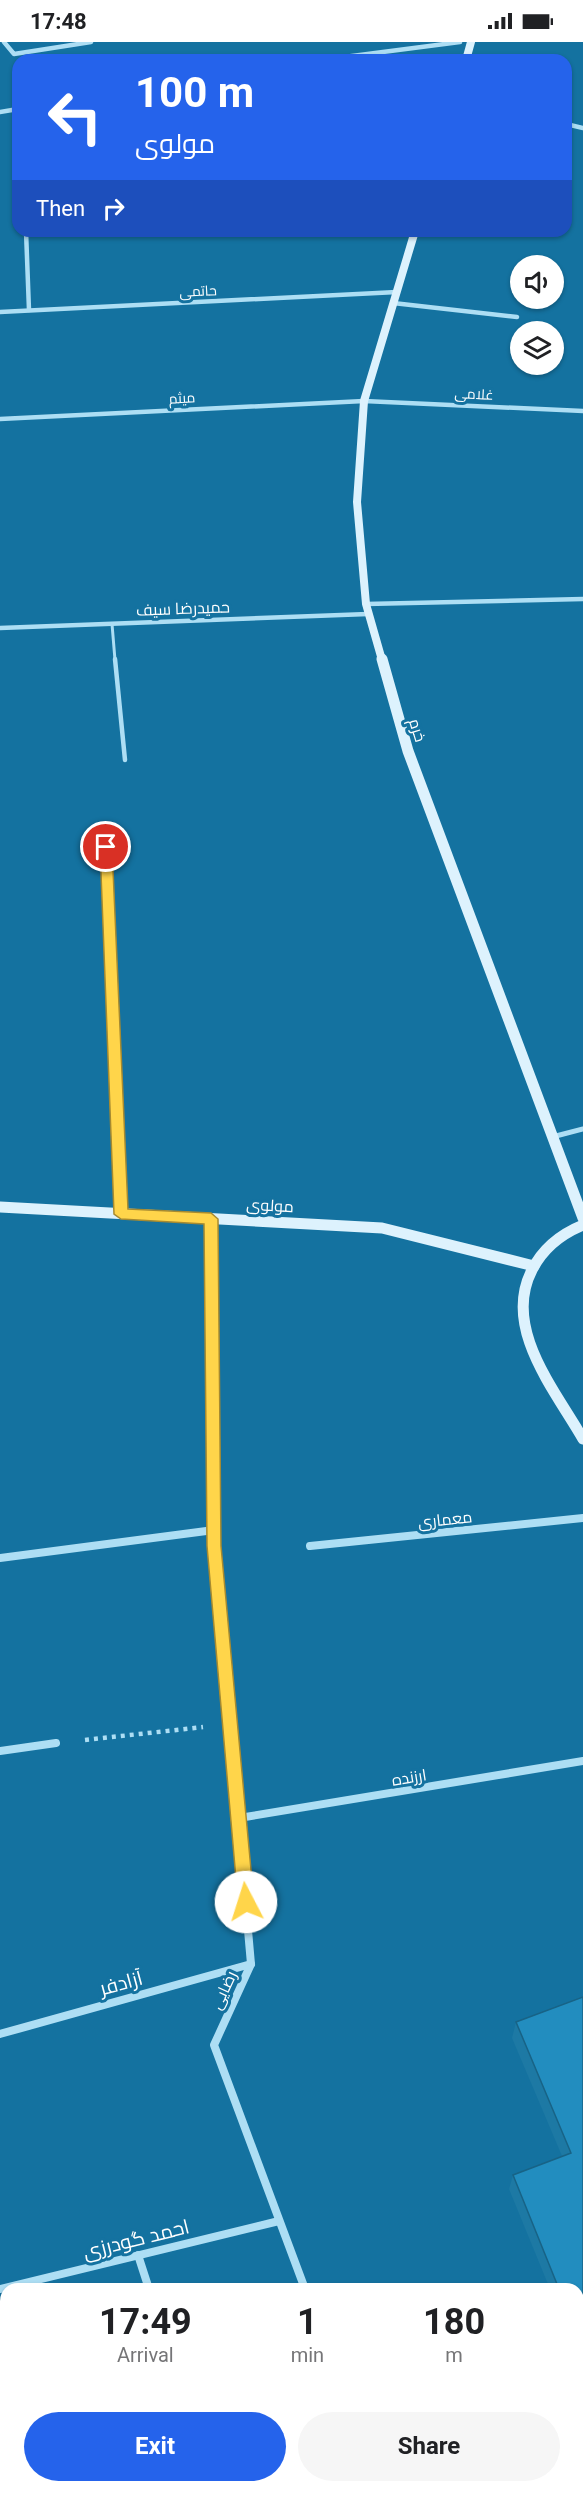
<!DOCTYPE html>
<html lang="en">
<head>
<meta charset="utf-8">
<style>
	body { margin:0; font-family:Roboto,Cairo,sans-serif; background:#f6f6f6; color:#202124; height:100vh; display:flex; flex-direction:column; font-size:22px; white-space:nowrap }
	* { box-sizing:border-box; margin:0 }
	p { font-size:20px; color:#757577 }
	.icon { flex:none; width:33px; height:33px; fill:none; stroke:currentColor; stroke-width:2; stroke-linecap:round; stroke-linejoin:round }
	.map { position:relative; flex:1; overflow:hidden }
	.drawer { position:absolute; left:0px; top:2241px; width:584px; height:210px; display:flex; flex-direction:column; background:#fff; border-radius:18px 18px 0 0; box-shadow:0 2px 4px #0004 }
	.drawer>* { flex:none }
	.top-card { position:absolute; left:12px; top:12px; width:560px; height:183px; border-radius:18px; box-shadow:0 2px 4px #0004; background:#2563eb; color:#fff; overflow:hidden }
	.fabs { position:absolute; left:510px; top:213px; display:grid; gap:12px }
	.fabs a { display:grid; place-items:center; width:54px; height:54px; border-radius:50%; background:#fff; box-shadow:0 2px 4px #0004; font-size:30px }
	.pin { position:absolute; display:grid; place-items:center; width:51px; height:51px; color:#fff; margin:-26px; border:3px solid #fff; border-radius:50%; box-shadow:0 2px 6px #0007 }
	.me { position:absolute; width:66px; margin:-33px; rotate:355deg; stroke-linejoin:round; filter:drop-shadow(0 0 4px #0008) }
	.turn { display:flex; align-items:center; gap:21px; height:126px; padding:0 24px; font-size:27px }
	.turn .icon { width:78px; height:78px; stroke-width:2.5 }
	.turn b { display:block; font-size:42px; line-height:51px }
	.then { display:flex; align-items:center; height:57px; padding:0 24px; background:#0003; gap:12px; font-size:22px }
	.eta { display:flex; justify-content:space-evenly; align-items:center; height:102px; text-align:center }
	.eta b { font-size:36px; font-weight:700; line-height:42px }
	.cta { display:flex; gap:12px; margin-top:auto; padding:12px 24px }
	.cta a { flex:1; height:69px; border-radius:36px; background:#2563eb; color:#fff; font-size:24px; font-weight:700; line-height:69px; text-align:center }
	.cta a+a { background:#f6f6f6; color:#202124 }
	.status { display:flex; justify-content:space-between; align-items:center; height:42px; padding:0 30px; background:#fff; direction:ltr }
	.status svg { height:16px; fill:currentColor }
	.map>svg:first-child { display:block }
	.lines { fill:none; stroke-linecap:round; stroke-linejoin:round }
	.path { stroke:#addef4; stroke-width:4.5; stroke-dasharray:4 5; stroke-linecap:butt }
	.lane-far1 { stroke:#addef4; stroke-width:3 }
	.lane { stroke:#addef4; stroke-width:4.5 }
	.street-far2 { stroke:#addef4; stroke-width:4.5 }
	.street-far1 { stroke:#addef4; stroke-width:5 }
	.street { stroke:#addef4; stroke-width:8 }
	.secondary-far1 { stroke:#ddf2fd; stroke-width:8 }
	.secondary { stroke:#ddf2fd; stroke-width:11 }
	.wall { fill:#1d79a4 }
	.building { fill:#228dbf; stroke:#186386; stroke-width:1.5 }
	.route { fill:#ffd54a; stroke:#a68a30; stroke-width:1.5 }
	.labels { text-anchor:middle; stroke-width:6; stroke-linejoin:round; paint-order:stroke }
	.far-street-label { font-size:14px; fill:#fff; stroke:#1472a0 }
	.street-label { font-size:16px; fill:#fff; stroke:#1472a0 }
	.near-street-label { font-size:20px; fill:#fff; stroke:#1472a0 }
</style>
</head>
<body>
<div class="status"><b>17:48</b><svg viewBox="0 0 49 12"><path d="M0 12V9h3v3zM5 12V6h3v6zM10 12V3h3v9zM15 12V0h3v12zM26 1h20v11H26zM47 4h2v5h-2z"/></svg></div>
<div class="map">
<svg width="583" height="2451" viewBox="0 0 583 2451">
	<rect width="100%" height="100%" fill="#1472a0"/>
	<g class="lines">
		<!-- path -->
		<polyline class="path" points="85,1698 203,1685"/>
		<!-- lane-far1 -->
		<polyline class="lane-far1" points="112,582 115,618"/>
		<!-- lane -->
		<polyline class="lane" points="115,617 125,718"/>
		<!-- street-far2 -->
		<g class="street-far2">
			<polyline points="4,0 14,12 91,0"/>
			<polyline points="321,18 460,0"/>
			<polyline points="0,70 18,67"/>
			<polyline points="566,82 583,86"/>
			<polyline points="26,189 29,268"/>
			<polyline points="393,261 517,275"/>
			<polyline points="0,270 397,250"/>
			<polyline points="0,377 364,359 583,369"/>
			<polyline points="366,562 583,557"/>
			<polyline points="0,586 368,572"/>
		</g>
		<!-- street-far1 -->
		<g class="street-far1">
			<polyline points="106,805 121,1172"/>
			<polyline points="552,1095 583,1087"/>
			<polyline points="211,1177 213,1417"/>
		</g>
		<!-- street -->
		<g class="street">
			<polyline points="213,1416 214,1504 251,1922 214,2003 305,2247"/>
			<polyline points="310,1504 583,1476"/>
			<polyline points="0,1516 214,1488"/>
			<polyline points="0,1709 56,1701"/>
			<polyline points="239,1776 583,1719"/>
			<polyline points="0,1992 251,1922"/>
			<polyline points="138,2213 149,2247"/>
			<polyline points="0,2247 279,2179"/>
			<polyline points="212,2445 213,2451"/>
			<polyline points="378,2445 380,2451"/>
		</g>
		<!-- secondary-far1 -->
		<g class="secondary-far1">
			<polyline points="466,18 471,0"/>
			<polyline points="382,618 366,562 357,460 364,359 415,189"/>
		</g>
		<!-- secondary -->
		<g class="secondary">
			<polyline points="382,617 408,709 583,1176"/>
			<polyline points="0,1165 382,1186 534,1224"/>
			<path d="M583,1183C561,1192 543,1206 532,1228C502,1286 555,1348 583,1397"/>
		</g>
	</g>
	<!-- wall -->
	<polygon class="wall" points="583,1955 583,2330 578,2316 578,2247 550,2247 509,2147 513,2133 562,2114 512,1996 516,1980"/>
	<!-- building -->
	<polygon class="building" points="583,1955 583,2305 578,2292 578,2247 559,2247 513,2133 571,2111 516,1980"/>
	<!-- route -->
	<polygon class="route" points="106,801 112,805 128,1167 211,1171 218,1177 221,1504 254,1860 251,1865 246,1868 240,1865 238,1860 207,1504 204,1182 121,1177 114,1172 100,805"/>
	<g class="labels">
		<!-- far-street labels -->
		<g class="far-street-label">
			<text transform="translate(198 249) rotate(-3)" y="5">حاتمی</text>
			<text transform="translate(474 352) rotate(3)" y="5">غلامی</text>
			<text transform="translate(182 356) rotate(-3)" y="5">میثم</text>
		</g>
		<!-- street labels -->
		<g class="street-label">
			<text transform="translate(183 566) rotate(-2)" y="6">حمیدرضا سیف</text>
			<text transform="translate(418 688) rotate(73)" y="6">خرم</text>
			<text transform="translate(270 1163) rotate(3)" y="6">مولوی</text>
			<text transform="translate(445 1477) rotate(-6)" y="6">معماری</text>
			<text transform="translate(409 1735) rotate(-9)" y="6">ارزنده</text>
			<text transform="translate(223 1948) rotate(-65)" y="6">رضایی</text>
		</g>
		<!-- near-street labels -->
		<g class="near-street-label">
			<text transform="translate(121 1941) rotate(-15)" y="7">آزادفر</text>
			<text transform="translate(136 2197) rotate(-14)" y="7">احمد گودرزی</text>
		</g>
	</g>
</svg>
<div class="fabs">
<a><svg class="icon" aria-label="sound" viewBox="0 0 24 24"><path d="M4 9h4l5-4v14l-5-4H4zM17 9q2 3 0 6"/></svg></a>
<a><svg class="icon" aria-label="layers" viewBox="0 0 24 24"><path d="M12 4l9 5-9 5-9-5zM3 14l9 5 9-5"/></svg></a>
</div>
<div class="pin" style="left:106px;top:805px;background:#d93025"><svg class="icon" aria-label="arrive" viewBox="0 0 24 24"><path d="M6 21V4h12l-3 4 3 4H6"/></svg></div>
<svg class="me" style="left:246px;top:1860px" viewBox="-20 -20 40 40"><circle r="19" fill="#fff"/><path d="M0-13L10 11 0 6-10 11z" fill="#ffd54a"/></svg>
<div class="top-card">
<div class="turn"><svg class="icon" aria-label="left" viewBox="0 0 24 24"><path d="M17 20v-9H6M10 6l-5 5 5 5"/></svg><div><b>100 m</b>مولوی</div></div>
<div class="then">Then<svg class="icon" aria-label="right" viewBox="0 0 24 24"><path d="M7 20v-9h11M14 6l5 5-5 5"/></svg></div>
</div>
<section class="drawer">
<div class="eta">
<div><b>17:49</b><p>Arrival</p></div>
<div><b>1</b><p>min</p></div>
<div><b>180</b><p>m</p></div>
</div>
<div class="cta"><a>Exit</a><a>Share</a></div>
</section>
</div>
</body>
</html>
